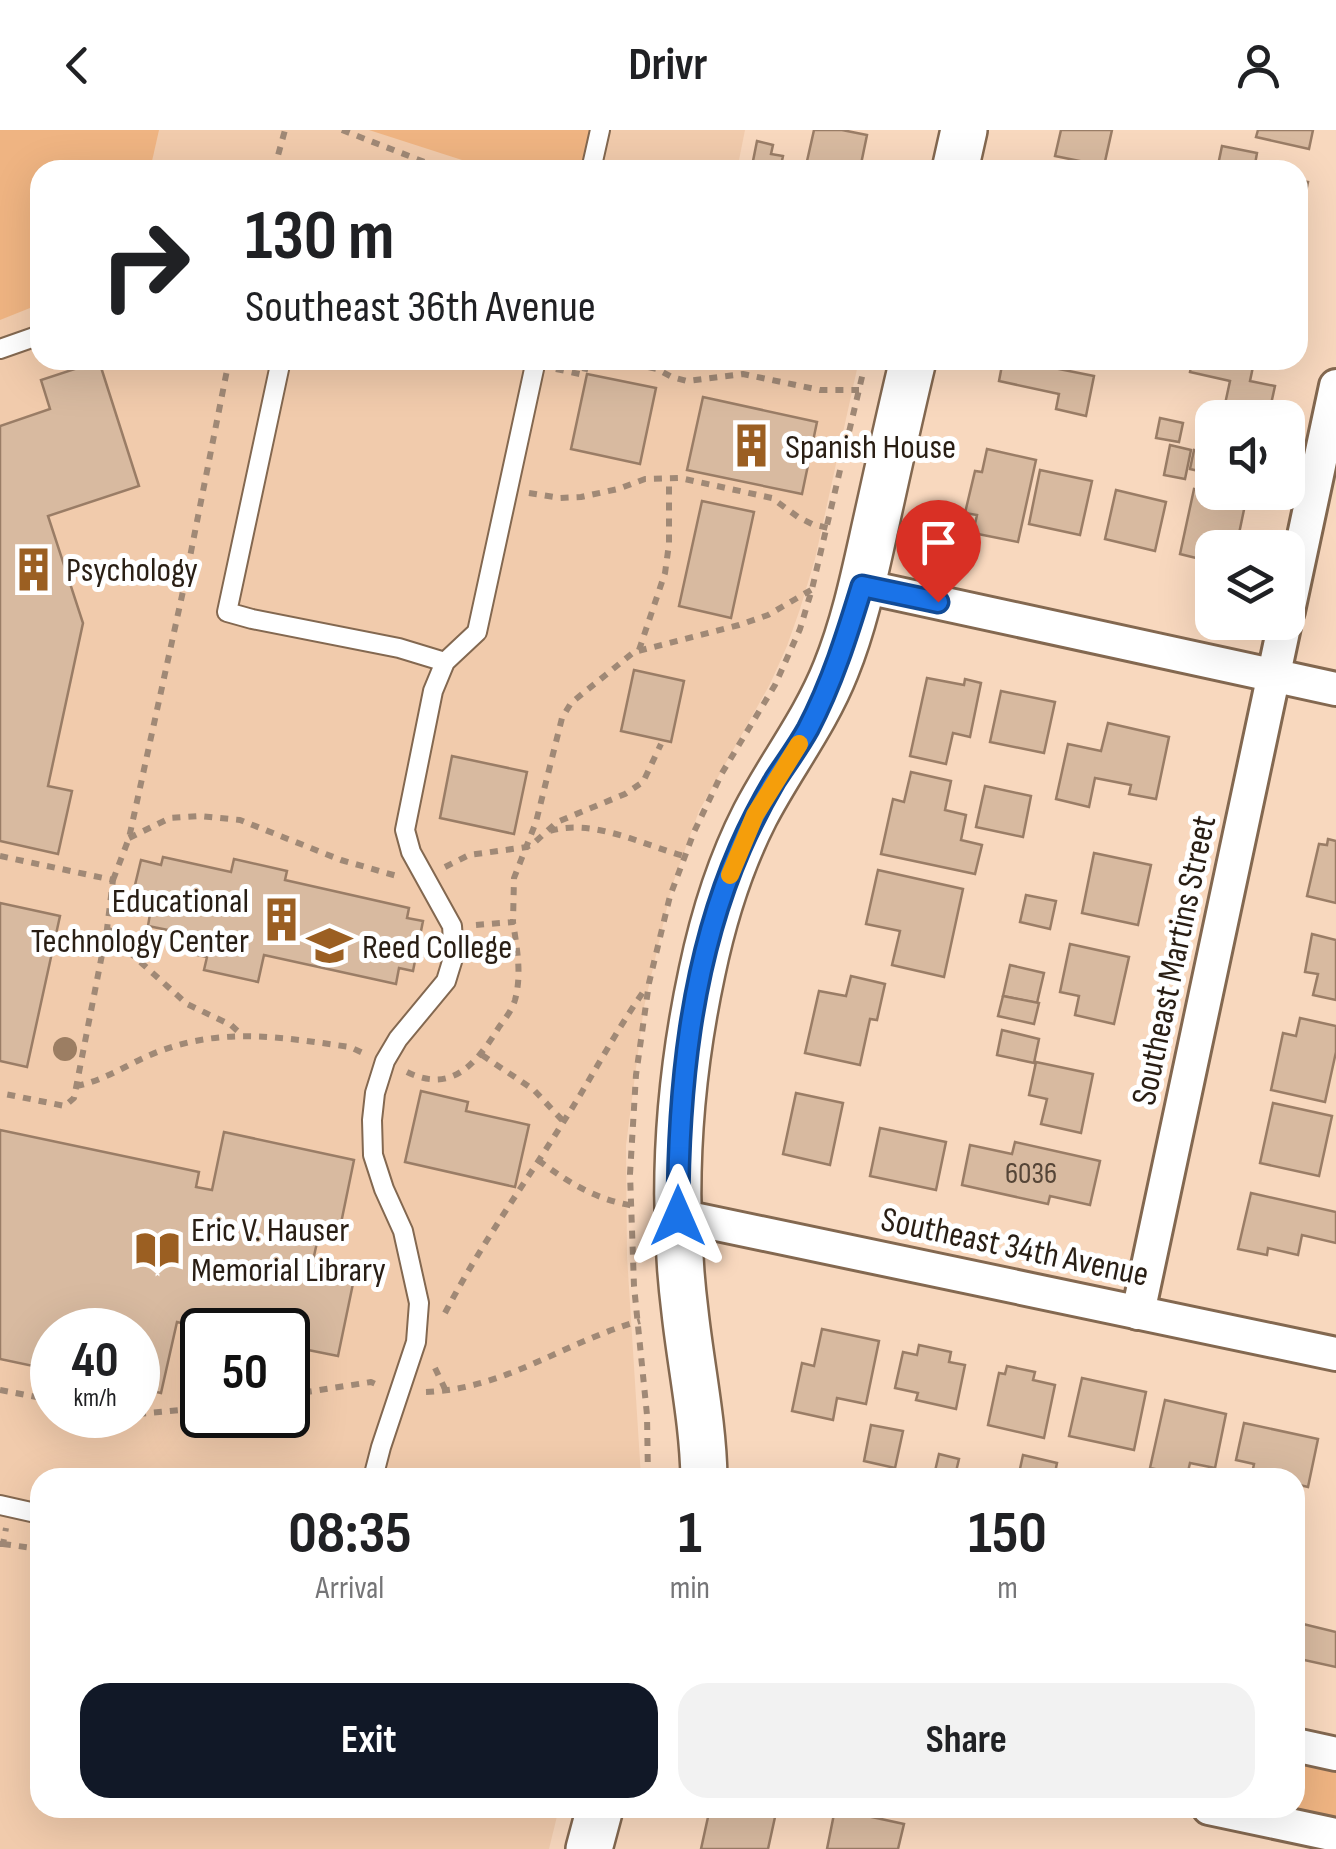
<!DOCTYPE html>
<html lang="en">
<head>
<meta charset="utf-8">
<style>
	body { margin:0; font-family:"Sofia Sans Condensed",sans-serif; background:#f2f2f2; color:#202124; height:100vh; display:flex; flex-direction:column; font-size:38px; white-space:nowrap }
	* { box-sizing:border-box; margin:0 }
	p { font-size:32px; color:#757577 }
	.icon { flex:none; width:55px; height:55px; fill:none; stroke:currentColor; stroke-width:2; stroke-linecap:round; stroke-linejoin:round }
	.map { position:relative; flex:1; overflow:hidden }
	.sheet { position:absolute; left:30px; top:1338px; width:1275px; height:350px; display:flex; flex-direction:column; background:#fff; border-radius:30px; box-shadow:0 10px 40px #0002 }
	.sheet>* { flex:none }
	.guide { position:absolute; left:30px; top:30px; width:1278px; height:210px; border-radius:30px; box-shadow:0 10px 40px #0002; background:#fff; color:#202124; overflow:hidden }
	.buttons { position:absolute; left:1195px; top:270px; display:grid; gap:20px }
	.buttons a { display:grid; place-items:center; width:110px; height:110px; border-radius:20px; background:#fff; box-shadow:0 10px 40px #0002; font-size:50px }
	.speed { position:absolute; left:30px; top:1178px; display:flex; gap:20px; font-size:50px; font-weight:700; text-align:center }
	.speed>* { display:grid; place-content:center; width:130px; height:130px; border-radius:50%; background:#fff; box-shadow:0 10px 40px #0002; line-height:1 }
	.speed small { font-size:25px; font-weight:400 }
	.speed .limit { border:5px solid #111; border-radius:15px; background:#fff; color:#111 }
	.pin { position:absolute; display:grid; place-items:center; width:85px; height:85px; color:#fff; margin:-102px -42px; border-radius:50% 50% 50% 0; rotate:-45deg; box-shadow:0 0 10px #0007 }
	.pin .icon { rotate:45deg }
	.me { position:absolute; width:110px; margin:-55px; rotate:0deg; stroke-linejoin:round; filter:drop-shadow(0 0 8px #0008) }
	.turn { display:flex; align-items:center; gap:35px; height:210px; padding:0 50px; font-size:45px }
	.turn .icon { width:130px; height:130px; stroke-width:2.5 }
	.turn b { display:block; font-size:70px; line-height:85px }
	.eta { display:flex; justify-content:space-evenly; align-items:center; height:170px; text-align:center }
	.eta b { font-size:60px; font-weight:700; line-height:70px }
	.primary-button { display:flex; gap:20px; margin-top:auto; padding:20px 50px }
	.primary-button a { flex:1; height:115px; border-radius:30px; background:#111827; color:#fff; font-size:40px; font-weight:700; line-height:115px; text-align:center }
	.primary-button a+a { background:#f2f2f2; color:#202124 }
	header { display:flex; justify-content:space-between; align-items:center; height:130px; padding:0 50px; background:#fff; font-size:45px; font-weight:700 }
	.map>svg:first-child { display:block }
	.built { fill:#f1cbac; fill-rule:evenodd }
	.green { fill:#efb482 }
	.building { fill:#d8baa0; stroke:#9a7d66; stroke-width:2.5 }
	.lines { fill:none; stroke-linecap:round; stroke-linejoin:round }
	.lane-casing { stroke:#836850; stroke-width:22 }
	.street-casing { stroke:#836850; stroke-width:38 }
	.secondary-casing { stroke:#836850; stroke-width:50 }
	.path { stroke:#a08976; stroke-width:6; stroke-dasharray:8 8; stroke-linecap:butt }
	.lane { stroke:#fff; stroke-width:18 }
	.street { stroke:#fff; stroke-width:32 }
	.secondary { stroke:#fff; stroke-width:45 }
	.tree { fill:#9c7e63 }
	.route-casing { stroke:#114b97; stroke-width:25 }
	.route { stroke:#1a73e8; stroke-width:18 }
	.slow { stroke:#f59e0b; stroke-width:18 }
	.labels { text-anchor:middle; stroke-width:10; stroke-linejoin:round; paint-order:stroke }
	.number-label { font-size:30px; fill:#554537 }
	.poi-label { font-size:35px; fill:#291e14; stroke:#fff; text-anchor:start }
	.street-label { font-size:35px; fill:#291e14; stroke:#fff }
</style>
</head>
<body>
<header><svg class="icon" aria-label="back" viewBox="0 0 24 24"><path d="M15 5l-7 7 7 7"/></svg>Drivr<svg class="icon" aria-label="person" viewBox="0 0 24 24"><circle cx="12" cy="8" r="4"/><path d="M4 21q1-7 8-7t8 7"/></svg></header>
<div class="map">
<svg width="1336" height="1719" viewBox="0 0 1336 1719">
	<rect width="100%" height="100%" fill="#f8d8be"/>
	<!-- built -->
	<path class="built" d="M0,0H745L737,40H40V230H859L815,429L800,479L787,516L770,554L699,681L672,756L644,877L626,1015L627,1126L641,1347L40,1348V1678H559L549,1719H0ZM52,1200H138V1285H52ZM202,1200H288V1285H202Z"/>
	<!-- green -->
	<g class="green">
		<polygon points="0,0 159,0 150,40 40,40 40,174 0,190"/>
		<polygon points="369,0 591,0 582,40 493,40"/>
		<polygon points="1295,1632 1336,1641 1336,1688 1287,1678 1295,1678"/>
	</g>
	<!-- building -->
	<g class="building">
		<polygon points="814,0 842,0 867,5 860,39 865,40 805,40"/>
		<polygon points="1061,0 1112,0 1104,36 1055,26"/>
		<polygon points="1258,0 1313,0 1309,19 1256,7"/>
		<polygon points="757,11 773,15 771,24 783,26 780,40 752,36"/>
		<polygon points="1222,16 1257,23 1254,40 1217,40"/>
		<polygon points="1298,50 1308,52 1298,100"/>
		<polygon points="1003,230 1061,230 1059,239 1094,246 1086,286 1056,279 1059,264 999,251"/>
		<polygon points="1192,230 1254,232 1250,251 1275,256 1268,288 1222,288 1230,251 1190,242"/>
		<polygon points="99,231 139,356 48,386 83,493 48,656 72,661 58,724 0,711 0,296 50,279 41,250"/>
		<polygon points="587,244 656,258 640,334 571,319"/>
		<polygon points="703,267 817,292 802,364 687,340"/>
		<polygon points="1160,288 1183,293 1179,312 1156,308"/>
		<polygon points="1170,315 1191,320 1185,349 1164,345"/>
		<polygon points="987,319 1036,330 1018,412 973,403 977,385 965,383 975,341 982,342"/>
		<polygon points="1194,320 1212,324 1212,344 1190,339"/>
		<polygon points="1040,340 1092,351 1080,405 1029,394"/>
		<polygon points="1194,359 1246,370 1236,418 1212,418 1212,432 1180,424"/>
		<polygon points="1116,360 1166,372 1155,421 1105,409"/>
		<polygon points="702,371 754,382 731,488 679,476"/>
		<polygon points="634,540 684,551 671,612 621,601"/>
		<polygon points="927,548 964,555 965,549 981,553 970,607 953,603 946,634 910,626"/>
		<polygon points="1001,561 1055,572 1044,623 990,612"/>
		<polygon points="1108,593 1169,607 1156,669 1129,664 1131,655 1095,648 1089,677 1056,669 1068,614 1101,621"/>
		<polygon points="452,626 527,642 514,704 440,688"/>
		<polygon points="911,642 951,651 945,680 966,685 961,710 982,715 975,744 881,724 893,669 904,672"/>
		<polygon points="985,656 1031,666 1023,707 976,697"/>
		<polygon points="1328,709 1336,711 1336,773 1307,766 1319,714 1327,715"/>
		<polygon points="1094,723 1151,735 1138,795 1082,783"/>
		<polygon points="163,727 231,742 234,729 287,741 285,750 409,778 407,788 423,791 413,841 399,838 396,854 264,825 258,852 204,840 207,827 179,821 183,803 148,796 150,784 129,780 141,730 161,735"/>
		<polygon points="878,740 963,759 944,847 892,835 900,801 866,794"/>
		<polygon points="1026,765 1056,771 1050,799 1020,792"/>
		<polygon points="0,773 60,786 27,937 0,931"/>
		<polygon points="1312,804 1336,810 1336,870 1313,865 1318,844 1305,842"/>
		<polygon points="1070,814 1129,827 1114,894 1075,885 1079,866 1060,862"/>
		<polygon points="1010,835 1044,843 1037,873 1003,866"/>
		<polygon points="851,846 885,854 877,890 870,889 860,935 805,923 819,861 846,866"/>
		<polygon points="1003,866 1039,873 1034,894 998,886"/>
		<polygon points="1300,888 1336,896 1336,922 1325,972 1271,960 1283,903 1296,906"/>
		<polygon points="1002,900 1039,909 1034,933 997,925"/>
		<polygon points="1036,932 1093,944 1081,1003 1041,994 1047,969 1029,965"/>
		<polygon points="421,961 468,972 466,981 529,995 515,1057 405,1032"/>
		<polygon points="796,963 843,973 830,1035 783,1024"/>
		<polygon points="1273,973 1332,986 1319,1046 1260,1033"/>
		<polygon points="880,998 946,1012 936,1060 870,1046"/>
		<polygon points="0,1000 199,1042 196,1057 212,1060 224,1002 354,1030 339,1103 320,1099 312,1135 355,1144 338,1226 288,1216 288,1200 213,1200 177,1192 161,1263 138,1258 138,1200 52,1200 52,1240 0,1229"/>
		<polygon points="1015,1012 1100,1031 1090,1075 1050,1066 1048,1074 962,1055 970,1015 1012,1024"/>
		<polygon points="1251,1063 1336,1082 1336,1113 1302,1105 1298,1125 1268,1118 1267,1125 1238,1119"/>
		<polygon points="822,1199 879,1211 866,1274 837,1268 833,1290 792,1281 802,1233 814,1236"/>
		<polygon points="919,1215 951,1222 949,1232 965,1235 956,1279 916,1270 918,1263 895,1258 903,1222 917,1225"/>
		<polygon points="1007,1236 1035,1242 1033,1250 1055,1255 1044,1308 988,1295 999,1243 1005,1244"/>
		<polygon points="1082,1248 1146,1262 1134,1320 1069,1306"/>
		<polygon points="1165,1270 1226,1284 1215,1338 1190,1333 1187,1346 1150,1338"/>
		<polygon points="1244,1293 1318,1309 1308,1357 1295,1354 1295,1348 1266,1348 1252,1344 1254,1334 1236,1330"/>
		<polygon points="871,1295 903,1301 895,1338 864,1331"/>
		<polygon points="939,1324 959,1329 955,1346 935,1341"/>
		<polygon points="1023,1325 1057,1333 1054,1348 1018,1348"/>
		<polygon points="1299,1493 1336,1502 1336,1537 1295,1528 1295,1512"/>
		<polygon points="710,1678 777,1678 768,1719 701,1719"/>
		<polygon points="835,1679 904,1694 898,1719 827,1719"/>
	</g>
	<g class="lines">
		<defs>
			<g id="lane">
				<polyline points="591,40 600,0"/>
				<polyline points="0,219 40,205"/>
				<polyline points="281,230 227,482 252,489 399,518 445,532"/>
				<polyline points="373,1348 381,1317 416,1212 419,1173 403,1101 384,1059 373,1025 372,990 375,963 385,931 398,909 446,851 454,825 452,796 411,722 405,700 433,561 445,532 477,502 536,230"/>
				<polyline points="0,1375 40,1384"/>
			</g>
			<g id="street">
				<polyline points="862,456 1336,559"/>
				<polyline points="1288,481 1336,256"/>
				<polyline points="679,1086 1336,1224"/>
				<polyline points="1138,1183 1285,492"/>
				<polyline points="1295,1615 1336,1624"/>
				<polyline points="1209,1678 1336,1705"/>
			</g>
			<g id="secondary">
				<polyline points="955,40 964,0"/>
				<path d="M704,1348C703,1292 691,1237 685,1182C671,1069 678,954 702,842C713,789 730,734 755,685C781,635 815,592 836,539C855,492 865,442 876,393C888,339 900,284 913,230"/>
				<polyline points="589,1719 600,1678"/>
			</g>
		</defs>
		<!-- lane casing -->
		<use href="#lane" class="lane-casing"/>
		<!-- street casing -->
		<use href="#street" class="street-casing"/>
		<!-- secondary casing -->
		<use href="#secondary" class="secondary-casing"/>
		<!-- path -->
		<g class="path">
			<polyline points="342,0 445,40"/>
			<polyline points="274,40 285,0"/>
			<polyline points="617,230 657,239 672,247 687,251 743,244 820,260 859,260"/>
			<polyline points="556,239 584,245 587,230"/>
			<polyline points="529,363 560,368 581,367 618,359 645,349 680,348 772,368 798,387 812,394 828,398"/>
			<polyline points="639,520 665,443 669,414 669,349"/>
			<path d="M550,701C593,688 643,715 684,726"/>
			<polyline points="129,708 170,688 200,686 240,690 341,730 397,746"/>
			<polyline points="0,726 113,750 107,799 74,968 65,976 0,963"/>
			<polyline points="445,737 469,725 527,717 534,713 557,692 625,664 643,652 661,614"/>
			<polyline points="113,750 129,708 185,452 229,230"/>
			<polyline points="476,795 513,792 514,748 536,692 562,588 571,573 634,522 739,495 768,485 811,460"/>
			<polyline points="107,799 118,805 126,819 187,874 231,895 242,905"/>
			<polyline points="482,925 534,960 563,991"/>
			<path d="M407,942C452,964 476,934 499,897C505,889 512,880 515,870C522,844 517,819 513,792"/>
			<path d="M76,956C108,950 133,930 163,920C226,897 286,908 350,917L363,923"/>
			<path d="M538,1030C569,1053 596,1070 635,1076"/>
			<path d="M445,1183C483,1110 531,1045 574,975C598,936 619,896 646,858"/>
			<polyline points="435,1238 446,1261"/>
			<polyline points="0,1260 52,1270"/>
			<path d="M426,1262C506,1259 566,1211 640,1191"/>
			<polyline points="288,1265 371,1252 380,1256"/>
			<polyline points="138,1284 202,1278"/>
			<polyline points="648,1348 647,1285 634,1156 630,1044 636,945 649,853 670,766 694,702 722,643 775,555 800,499 812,459 866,230"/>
			<polyline points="0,1414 3,1414 6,1398"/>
			<polyline points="3,1414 40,1419"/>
		</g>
		<!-- lane -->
		<use href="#lane" class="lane"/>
		<!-- street -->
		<use href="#street" class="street"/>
		<!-- secondary -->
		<use href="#secondary" class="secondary"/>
	</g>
	<!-- trees -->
	<circle class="tree" cx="65" cy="919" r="12"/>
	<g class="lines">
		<defs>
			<path id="route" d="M678,1086C678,962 690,833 740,718C750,695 762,672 775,650C786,633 798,617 808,599C832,553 847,505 862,456L938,472"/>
		</defs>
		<!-- route casing -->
		<use href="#route" class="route-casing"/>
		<!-- route -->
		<use href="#route" class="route"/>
		<!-- slow -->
		<polyline class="slow" points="730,745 755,685 799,614"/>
	</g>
	<!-- icons -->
	<defs>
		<symbol id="building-bare" viewBox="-9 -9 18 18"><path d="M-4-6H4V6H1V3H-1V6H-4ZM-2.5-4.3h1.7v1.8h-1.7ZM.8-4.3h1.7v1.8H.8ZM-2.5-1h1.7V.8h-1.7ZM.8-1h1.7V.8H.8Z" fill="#9b5f22" stroke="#fff" stroke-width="2.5" paint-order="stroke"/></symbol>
		<symbol id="university-bare" viewBox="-9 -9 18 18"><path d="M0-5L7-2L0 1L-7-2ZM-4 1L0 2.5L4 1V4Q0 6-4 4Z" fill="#9b5f22" stroke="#fff" stroke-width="2.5" paint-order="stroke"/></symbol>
		<symbol id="library-bare" viewBox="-9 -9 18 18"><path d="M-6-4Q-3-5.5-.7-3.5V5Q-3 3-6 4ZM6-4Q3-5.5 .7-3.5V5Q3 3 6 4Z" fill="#9b5f22" stroke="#fff" stroke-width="2.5" paint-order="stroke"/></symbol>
	</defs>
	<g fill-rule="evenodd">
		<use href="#building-bare" x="720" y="284" width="63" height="63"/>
		<use href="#building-bare" x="2" y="408" width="63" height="63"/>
		<use href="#building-bare" x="250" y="758" width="63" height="63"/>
		<use href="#university-bare" x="298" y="784" width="63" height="63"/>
		<use href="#library-bare" x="126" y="1088" width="63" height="63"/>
	</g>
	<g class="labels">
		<!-- number labels -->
		<g class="number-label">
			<text x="1031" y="1053">6036</text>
		</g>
		<!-- poi labels -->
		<g class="poi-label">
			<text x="785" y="328">Spanish House</text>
			<text x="66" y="451">Psychology</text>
			<text x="249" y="782" text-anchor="end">Educational<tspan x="249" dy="40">Technology Center</tspan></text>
			<text x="362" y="828">Reed College</text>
			<text x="191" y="1111">Eric V. Hauser<tspan x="191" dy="40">Memorial Library</tspan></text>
		</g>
		<!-- street labels -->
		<g class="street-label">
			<text transform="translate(1173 830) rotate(-78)" y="12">Southeast Martins Street</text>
			<text transform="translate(1015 1116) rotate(12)" y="12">Southeast 34th Avenue</text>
		</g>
	</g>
</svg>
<div class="buttons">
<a><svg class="icon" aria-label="sound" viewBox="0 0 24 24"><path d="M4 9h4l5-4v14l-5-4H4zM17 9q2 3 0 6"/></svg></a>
<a><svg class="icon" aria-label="layers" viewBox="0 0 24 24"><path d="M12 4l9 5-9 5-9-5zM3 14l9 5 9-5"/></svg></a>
</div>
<div class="speed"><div>40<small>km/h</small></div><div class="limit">50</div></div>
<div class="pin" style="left:938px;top:472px;background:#d93025"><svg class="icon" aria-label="arrive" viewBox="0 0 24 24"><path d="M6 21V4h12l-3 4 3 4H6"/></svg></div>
<svg class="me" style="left:678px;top:1086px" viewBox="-20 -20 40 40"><path d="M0-17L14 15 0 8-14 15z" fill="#1a73e8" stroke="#fff" stroke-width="4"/></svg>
<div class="guide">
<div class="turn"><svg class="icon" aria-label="right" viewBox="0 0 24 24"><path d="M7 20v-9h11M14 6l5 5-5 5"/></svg><div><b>130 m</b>Southeast 36th Avenue</div></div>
</div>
<section class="sheet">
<div class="eta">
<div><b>08:35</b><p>Arrival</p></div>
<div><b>1</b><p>min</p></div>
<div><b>150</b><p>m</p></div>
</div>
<div class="primary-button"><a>Exit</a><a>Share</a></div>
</section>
</div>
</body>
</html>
